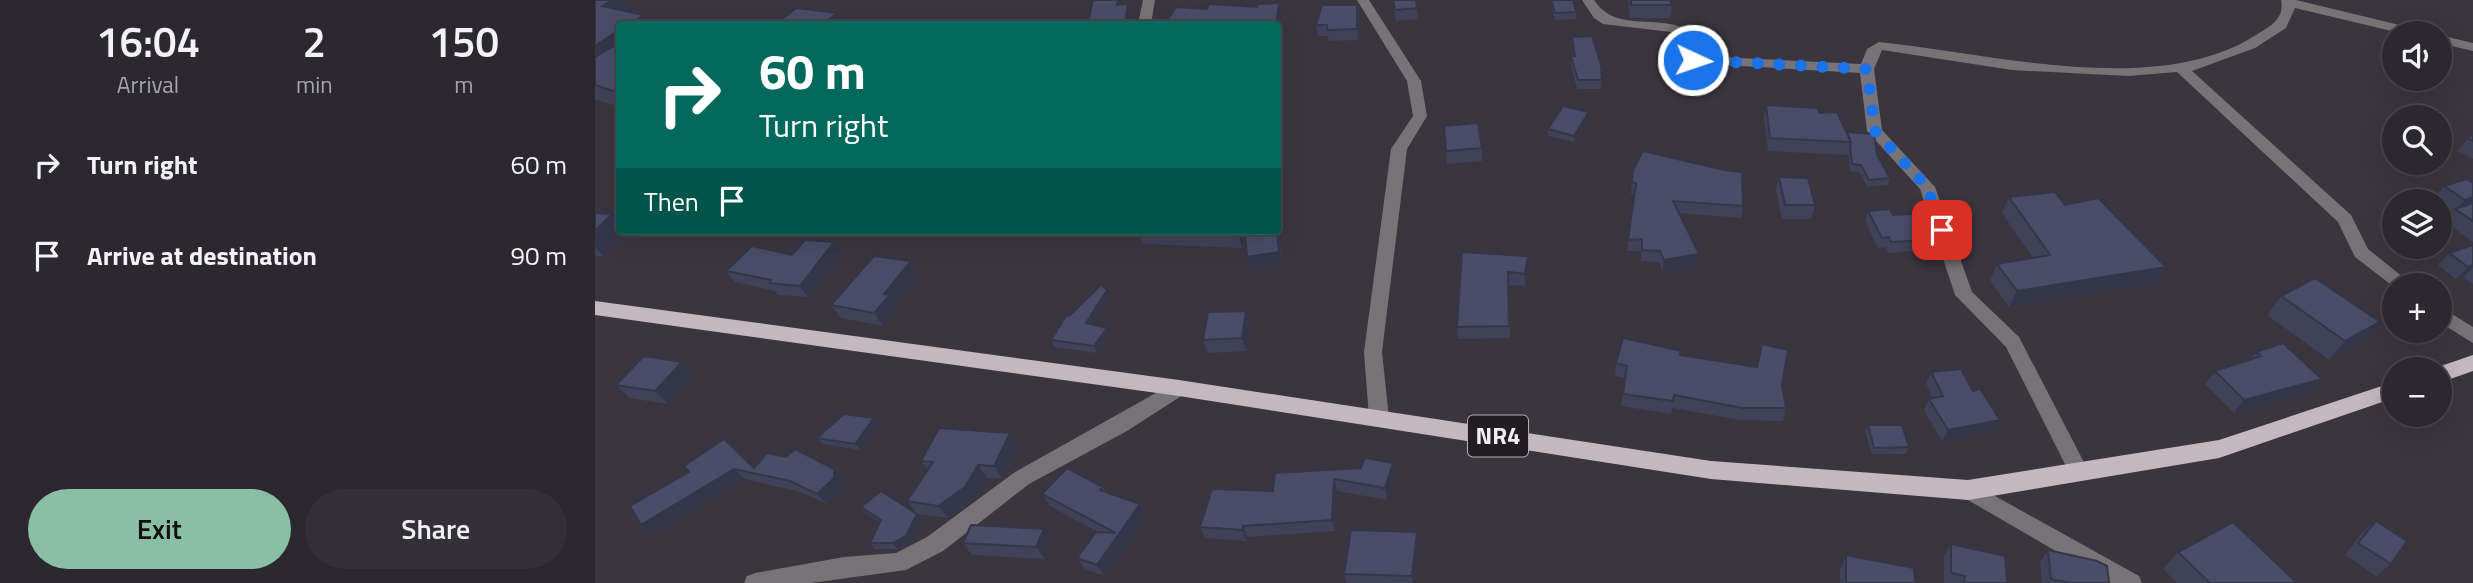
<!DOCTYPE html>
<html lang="en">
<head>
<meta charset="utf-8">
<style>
	body { margin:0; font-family:"Titillium Web",sans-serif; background:#343037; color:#f1f3f6; height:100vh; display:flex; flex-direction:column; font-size:26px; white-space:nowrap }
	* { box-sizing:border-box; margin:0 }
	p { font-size:23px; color:#a6a6aa }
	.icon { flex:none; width:38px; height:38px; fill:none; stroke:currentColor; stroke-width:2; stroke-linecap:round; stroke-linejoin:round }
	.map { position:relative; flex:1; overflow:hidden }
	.drawer { display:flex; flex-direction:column; background:#2c282f; width:595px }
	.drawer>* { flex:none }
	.guide { position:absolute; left:21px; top:21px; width:665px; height:214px; border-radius:7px; box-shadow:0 7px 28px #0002,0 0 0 2px #48444b; background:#00695c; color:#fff; overflow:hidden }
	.tools { position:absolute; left:1787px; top:21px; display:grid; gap:14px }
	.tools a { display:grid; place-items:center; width:70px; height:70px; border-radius:50%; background:#2c282f; box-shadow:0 7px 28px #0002,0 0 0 2px #48444b; font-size:35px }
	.pin { position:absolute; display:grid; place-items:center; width:60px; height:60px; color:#fff; margin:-30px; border-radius:14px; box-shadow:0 4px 10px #0006 }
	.me { position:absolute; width:77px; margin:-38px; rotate:93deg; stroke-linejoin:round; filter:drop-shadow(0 0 5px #0008) }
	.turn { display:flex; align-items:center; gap:24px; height:147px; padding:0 28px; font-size:32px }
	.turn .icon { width:91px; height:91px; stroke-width:2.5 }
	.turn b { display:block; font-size:49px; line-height:60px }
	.then { display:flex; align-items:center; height:66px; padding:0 28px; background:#0003; gap:14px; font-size:26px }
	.eta { display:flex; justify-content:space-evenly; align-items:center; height:119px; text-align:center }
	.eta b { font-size:42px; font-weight:600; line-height:49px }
	.primary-button { display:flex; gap:14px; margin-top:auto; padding:14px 28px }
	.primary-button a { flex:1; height:80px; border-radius:42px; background:#8abfa5; color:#111; font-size:28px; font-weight:600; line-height:80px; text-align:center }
	.primary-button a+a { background:#343037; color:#f1f3f6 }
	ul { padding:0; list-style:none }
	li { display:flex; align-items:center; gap:21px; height:91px; padding:0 28px }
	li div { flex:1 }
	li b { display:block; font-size:26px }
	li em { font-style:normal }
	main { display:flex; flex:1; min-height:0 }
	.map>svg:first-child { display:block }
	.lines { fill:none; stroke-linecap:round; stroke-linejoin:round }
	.minor { fill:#787376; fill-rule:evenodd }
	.trunk { fill:#c4b8bf; fill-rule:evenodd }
	.wall { fill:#404259 }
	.shaded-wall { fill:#343649 }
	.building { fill:#4a4d68; stroke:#343649; stroke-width:2 }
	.route { stroke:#1a73e8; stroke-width:12; stroke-dasharray:0 21.6 }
	.labels { text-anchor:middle; stroke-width:7; stroke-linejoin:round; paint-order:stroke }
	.shield { fill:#201e22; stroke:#b2afb4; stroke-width:2 }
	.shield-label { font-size:24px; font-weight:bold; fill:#f0edf3 }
</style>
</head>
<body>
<main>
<section class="drawer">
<div class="eta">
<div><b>16:04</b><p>Arrival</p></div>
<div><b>2</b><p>min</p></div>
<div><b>150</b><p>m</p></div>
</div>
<ul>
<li><svg class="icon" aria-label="right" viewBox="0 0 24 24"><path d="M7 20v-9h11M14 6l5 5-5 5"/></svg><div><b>Turn right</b></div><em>60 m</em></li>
<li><svg class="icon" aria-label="arrive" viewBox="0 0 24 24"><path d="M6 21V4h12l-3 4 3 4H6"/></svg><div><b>Arrive at destination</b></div><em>90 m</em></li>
</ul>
<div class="primary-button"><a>Exit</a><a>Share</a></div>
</section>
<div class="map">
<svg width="1878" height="583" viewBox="0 0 1878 583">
	<rect width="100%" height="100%" fill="#3b353f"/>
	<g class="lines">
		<!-- minor -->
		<g class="minor">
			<polygon points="548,0 560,0 556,24 543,24"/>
			<polygon points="762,0 774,0 826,81 832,116 812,149 787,352 794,418 791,424 784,426 777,424 774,418 769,352 796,149 818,116 812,81"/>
			<path d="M987,0H999C1019,31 1055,16 1087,27L1095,53L1101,56L1266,64L1272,49L1284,42C1395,53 1561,99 1661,35C1675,26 1690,19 1686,0H1701L1825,30L1827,33H1805L1700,8L1691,28L1660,48L1597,71L1756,215L1773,249L1818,285L1799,287L1760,257L1743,222L1582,72L1533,76L1417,70L1287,50L1279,69L1287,130L1340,187L1377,292L1424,337L1494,472L1491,478L1484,481L1477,478L1411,347L1360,295L1325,189L1272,131L1265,73L1093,63L1082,55L1076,32L1008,24L999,18Z"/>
			<polygon points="1844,35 1878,43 1878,51 1844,43"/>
			<polygon points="1844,306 1878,327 1878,343 1844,322"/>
			<polygon points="584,380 591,383 593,388 591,393 532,431 434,484 348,551 311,570 216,583 149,583 152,576 160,573 249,557 301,553 332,537 420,472"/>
			<polygon points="1373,481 1544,576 1547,583 1516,583 1366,496 1363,490 1366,484"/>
		</g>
		<!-- trunk -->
		<g class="trunk">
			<polygon points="0,301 584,380 1116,461 1373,480 1624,440 1799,382 1799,398 1624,458 1373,500 1116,479 584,396 0,315"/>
			<polygon points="1878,355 1878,371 1844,383 1844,369 1837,369"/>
		</g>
	</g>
	<!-- wall -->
	<g class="wall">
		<polygon points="0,0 37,11 36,12 49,15 56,24 24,24 24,107 0,99"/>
		<polygon points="797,0 821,0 823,19 801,21"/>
		<polygon points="955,0 978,0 981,12 981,19 960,20"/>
		<polygon points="1033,0 1075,0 1077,5 1075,18 1035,18"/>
		<polygon points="762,5 764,16 763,40 734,41 733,36 723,36 721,25"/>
		<polygon points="977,37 1007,80 1006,89 982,89 976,65 976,56 978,56"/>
		<polygon points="1171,105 1224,113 1282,155 1295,178 1293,185 1272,187 1264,172 1255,171 1253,154 1252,155 1173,151 1169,119"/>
		<polygon points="994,112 993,118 979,142 953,136 953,129"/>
		<polygon points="849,126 887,148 887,161 852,164"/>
		<polygon points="1878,134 1878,159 1862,151 1873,138"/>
		<polygon points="1038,170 1148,206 1146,218 1084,213 1104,254 1102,266 1068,272 1064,262 1046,261 1046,251 1032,251 1040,194 1036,194"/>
		<polygon points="1184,177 1220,205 1216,219 1187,219 1181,191"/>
		<polygon points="1849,186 1878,197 1878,242 1849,221 1857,213 1844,204 1844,201 1840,201 1838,200"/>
		<polygon points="1414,197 1470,205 1561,283 1414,307 1395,280 1402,264 1438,258 1407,213"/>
		<polygon points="1273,211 1298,215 1333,240 1329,250 1293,253 1291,247 1283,248 1270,221"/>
		<polygon points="0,213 24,231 33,231 8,256 0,256"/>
		<polygon points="682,231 684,237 687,265 656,270 652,257 651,234 647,248 548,244 543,232"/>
		<polygon points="1878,245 1878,284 1869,277 1861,279 1843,265 1854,253"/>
		<polygon points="867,252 933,268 930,286 914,285 915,338 863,339 862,327"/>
		<polygon points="247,254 213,297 183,295 180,291 140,282 131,271 197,255"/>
		<polygon points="324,274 300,303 303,308 288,326 246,318 236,305"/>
		<polygon points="515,296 497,324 512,328 515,335 502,353 459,347 456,340 474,316"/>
		<polygon points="1686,296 1768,341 1734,360 1672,315"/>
		<polygon points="651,311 655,324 651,351 613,353 608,340"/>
		<polygon points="1661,352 1716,392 1639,413 1610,384 1620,371 1654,360"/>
		<polygon points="1085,355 1187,385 1191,408 1188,421 1145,420 1077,408 1076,414 1026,406 1030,378 1020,376 1021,363"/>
		<polygon points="1336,372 1398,431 1347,441 1329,410 1334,399 1338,398 1331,383"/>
		<polygon points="99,375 73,404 34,398 21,385"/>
		<polygon points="279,418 284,424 266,450 228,444 222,438"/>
		<polygon points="1273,425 1314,447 1311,454 1277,454 1270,431"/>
		<polygon points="423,446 407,478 392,478 379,499 353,518 322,514 312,501 333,470 326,461"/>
		<polygon points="798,463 800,475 792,500 742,491 740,531 652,537 651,541 610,538 605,527 678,491 766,468"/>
		<polygon points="159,468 249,480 249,489 232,504 205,492 150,479 59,535 46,525 94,472"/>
		<polygon points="508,487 511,492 552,516 510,576 490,569 482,558 503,532 455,506 447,494"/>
		<polygon points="266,507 327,520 317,542 303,549 280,549 275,543 285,522 272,514"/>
		<polygon points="1781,521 1796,564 1781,576 1750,555 1767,533"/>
		<polygon points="457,541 450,559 377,555 368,543"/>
		<polygon points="824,544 819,583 752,583 749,574"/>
		<polygon points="1356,544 1412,583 1349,583 1349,556"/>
		<polygon points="1453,550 1514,583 1447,583 1445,562"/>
		<polygon points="1583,552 1702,583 1582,583 1568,569"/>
		<polygon points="1251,555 1320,583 1245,583 1245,570"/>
	</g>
	<!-- shaded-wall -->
	<g class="shaded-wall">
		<polygon points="19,0 29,0 37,11 17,21 7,6"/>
		<polygon points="684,3 686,12 683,36 682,24 681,24"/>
		<polygon points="533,4 536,13 534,24 530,24"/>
		<polygon points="762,5 764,16 763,40 762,29"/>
		<polygon points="242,13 248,24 228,24"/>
		<polygon points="49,15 56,24 34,24"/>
		<polygon points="24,30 24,53 0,58 0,46"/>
		<polygon points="994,112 993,118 979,142 979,136"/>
		<polygon points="1878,197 1878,207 1861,210 1870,200"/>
		<polygon points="17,214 24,222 24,231 33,231 8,256 0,247 0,231"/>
		<polygon points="682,230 687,265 656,270 652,257 682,231"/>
		<polygon points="645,231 651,231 647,248 644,236"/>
		<polygon points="239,242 247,254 213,297 205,286"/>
		<polygon points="1104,254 1102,266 1068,272 1069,260"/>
		<polygon points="933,256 933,268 930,286 930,274"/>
		<polygon points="316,261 324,274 300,303 303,308 288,326 279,313 289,294"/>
		<polygon points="1878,265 1878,267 1869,277 1861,279 1873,267"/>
		<polygon points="1571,267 1561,283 1414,307 1422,291"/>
		<polygon points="512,290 515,296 494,330 491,323"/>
		<polygon points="651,311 655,324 651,351 647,338"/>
		<polygon points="1785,322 1768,341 1734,360 1750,341"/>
		<polygon points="512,328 515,335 502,353 499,346"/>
		<polygon points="87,362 99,375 73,404 60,391"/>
		<polygon points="1727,379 1716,392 1639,413 1649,400"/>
		<polygon points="279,418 284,424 266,450 260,444"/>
		<polygon points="1405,420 1398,431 1347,441 1353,430"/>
		<polygon points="415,433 423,446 407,478 399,466"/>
		<polygon points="798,463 800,475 792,500 790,488"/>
		<polygon points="383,465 392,478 379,499 353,518 343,506"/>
		<polygon points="139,469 150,479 59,535 46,525"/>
		<polygon points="239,469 249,480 249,489 232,504 222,494"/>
		<polygon points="739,479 742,491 740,531 737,520"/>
		<polygon points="545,504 552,516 510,576 502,565"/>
		<polygon points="322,514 327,520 317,542 303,549 298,543"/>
		<polygon points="648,526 652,537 651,541 647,530"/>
		<polygon points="449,529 457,541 450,559 441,547"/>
		<polygon points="822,532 824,544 819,583 818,583 817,576"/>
	</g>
	<!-- building -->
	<g class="building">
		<polygon points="0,0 19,0 7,6 49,15 34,24 24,24 24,30 0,46"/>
		<polygon points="498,0 523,0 522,5 533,4 530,24 493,24"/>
		<polygon points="798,0 821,0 822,8 800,10"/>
		<polygon points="956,0 978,0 981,12 960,13"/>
		<polygon points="1036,0 1075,0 1077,5 1036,5"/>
		<polygon points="684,3 681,24 570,24 581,7 612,9 614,4 662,7 663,4"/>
		<polygon points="727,5 762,5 762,29 732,30 732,25 721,25"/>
		<polygon points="201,8 242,13 228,24 181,24"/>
		<polygon points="997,36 1006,65 1007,80 983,80 976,56 980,56 977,37"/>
		<polygon points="24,43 24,93 0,85 0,57"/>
		<polygon points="1171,105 1223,108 1224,113 1242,112 1256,142 1175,138"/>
		<polygon points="968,106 994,112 979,136 953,129"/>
		<polygon points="883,123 887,148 851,151 849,126"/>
		<polygon points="1252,132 1279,134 1282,155 1295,178 1274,180 1266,165 1257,164 1255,147 1256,142"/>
		<polygon points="1878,134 1878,141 1873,138"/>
		<polygon points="1048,151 1129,170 1147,172 1148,206 1078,201 1104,254 1069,260 1065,251 1047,250 1047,239 1033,240 1041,183 1037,182 1038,170"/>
		<polygon points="1184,177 1213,178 1220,205 1190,205"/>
		<polygon points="1872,179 1878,183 1878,197 1870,200 1849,186"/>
		<polygon points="1460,192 1470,205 1503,198 1571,267 1422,291 1402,264 1455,255 1414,197"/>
		<polygon points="1878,203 1878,221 1860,209"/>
		<polygon points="1295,209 1298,215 1321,214 1333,240 1296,242 1294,237 1287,238 1273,211"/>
		<polygon points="0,213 17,214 0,231"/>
		<polygon points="544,231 645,231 644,236"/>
		<polygon points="650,231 682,231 684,252 652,257"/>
		<polygon points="210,240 239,242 205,286 174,283 176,280 131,271 157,246 197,255"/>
		<polygon points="1878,245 1878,265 1873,267 1854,253"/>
		<polygon points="867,252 933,256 930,274 913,272 914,326 862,327"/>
		<polygon points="279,256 316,261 289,294 295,295 279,313 236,305"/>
		<polygon points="1720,278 1785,322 1750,341 1686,296"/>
		<polygon points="506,285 512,290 491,323 512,328 499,346 456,340 471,316 474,316"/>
		<polygon points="651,311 647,338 608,340 613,312"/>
		<polygon points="1028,338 1086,351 1085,355 1162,367 1167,344 1193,350 1187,385 1191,408 1148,408 1079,395 1078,401 1028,394 1032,366 1021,363"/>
		<polygon points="1688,343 1727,379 1649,400 1620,371 1666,356 1661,352"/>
		<polygon points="49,356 87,362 60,391 21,385"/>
		<polygon points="1366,369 1378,391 1385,389 1405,420 1353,430 1334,399 1348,396 1336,372"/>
		<polygon points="249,414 279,418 260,444 222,438"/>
		<polygon points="1273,425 1307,425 1314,447 1279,448"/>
		<polygon points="344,428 415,433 399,466 383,465 370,487 343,506 312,501 338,462 326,461"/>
		<polygon points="129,439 159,468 172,453 191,457 200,449 239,469 239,478 222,494 195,481 139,469 46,525 35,506 94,472 89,466"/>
		<polygon points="770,458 798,463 790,488 739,479 737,520 648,526 647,530 605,527 617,489 678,491 680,473 766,468"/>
		<polygon points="472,468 508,487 505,490 545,504 502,565 482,558 501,532 521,533 447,494"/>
		<polygon points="286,491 322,514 311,536 298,543 275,543 286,520 266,507"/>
		<polygon points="1781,521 1812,541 1796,564 1763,543"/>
		<polygon points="1638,522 1702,583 1615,583 1583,552"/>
		<polygon points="376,525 449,529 441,547 368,543"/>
		<polygon points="756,530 822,532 817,576 749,574"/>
		<polygon points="1356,544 1410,556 1412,583 1369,583 1370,576 1356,573"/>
		<polygon points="1453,550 1502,561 1512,566 1514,583 1476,583 1456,579"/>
		<polygon points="1251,555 1319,568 1320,583 1251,583"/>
	</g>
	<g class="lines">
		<!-- route -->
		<polyline class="route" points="1098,60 1272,69 1280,131 1332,187 1347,230"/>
	</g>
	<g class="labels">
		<!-- shield labels -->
		<rect class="shield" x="873" y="415.5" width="60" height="41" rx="5"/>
		<g class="shield-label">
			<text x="903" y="444">NR4</text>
		</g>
	</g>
</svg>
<div class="tools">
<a><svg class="icon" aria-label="sound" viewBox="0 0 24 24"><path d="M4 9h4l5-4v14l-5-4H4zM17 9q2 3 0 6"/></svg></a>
<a><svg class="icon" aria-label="search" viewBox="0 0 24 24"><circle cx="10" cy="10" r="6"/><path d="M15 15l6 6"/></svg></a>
<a><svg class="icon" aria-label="layers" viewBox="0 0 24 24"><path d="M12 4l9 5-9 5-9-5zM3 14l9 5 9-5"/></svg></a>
<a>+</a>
<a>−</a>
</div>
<div class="pin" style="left:1347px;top:230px;background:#d93025"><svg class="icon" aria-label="arrive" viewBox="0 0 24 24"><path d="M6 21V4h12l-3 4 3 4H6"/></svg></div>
<svg class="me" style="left:1098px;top:60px" viewBox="-20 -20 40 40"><circle r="17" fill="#1a73e8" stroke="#fff" stroke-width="3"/><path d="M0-11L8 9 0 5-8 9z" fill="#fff"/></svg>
<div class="guide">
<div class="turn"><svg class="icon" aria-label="right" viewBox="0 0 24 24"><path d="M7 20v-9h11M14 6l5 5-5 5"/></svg><div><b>60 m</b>Turn right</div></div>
<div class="then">Then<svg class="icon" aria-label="arrive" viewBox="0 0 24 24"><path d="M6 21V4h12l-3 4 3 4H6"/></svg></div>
</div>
</div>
</main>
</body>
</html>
